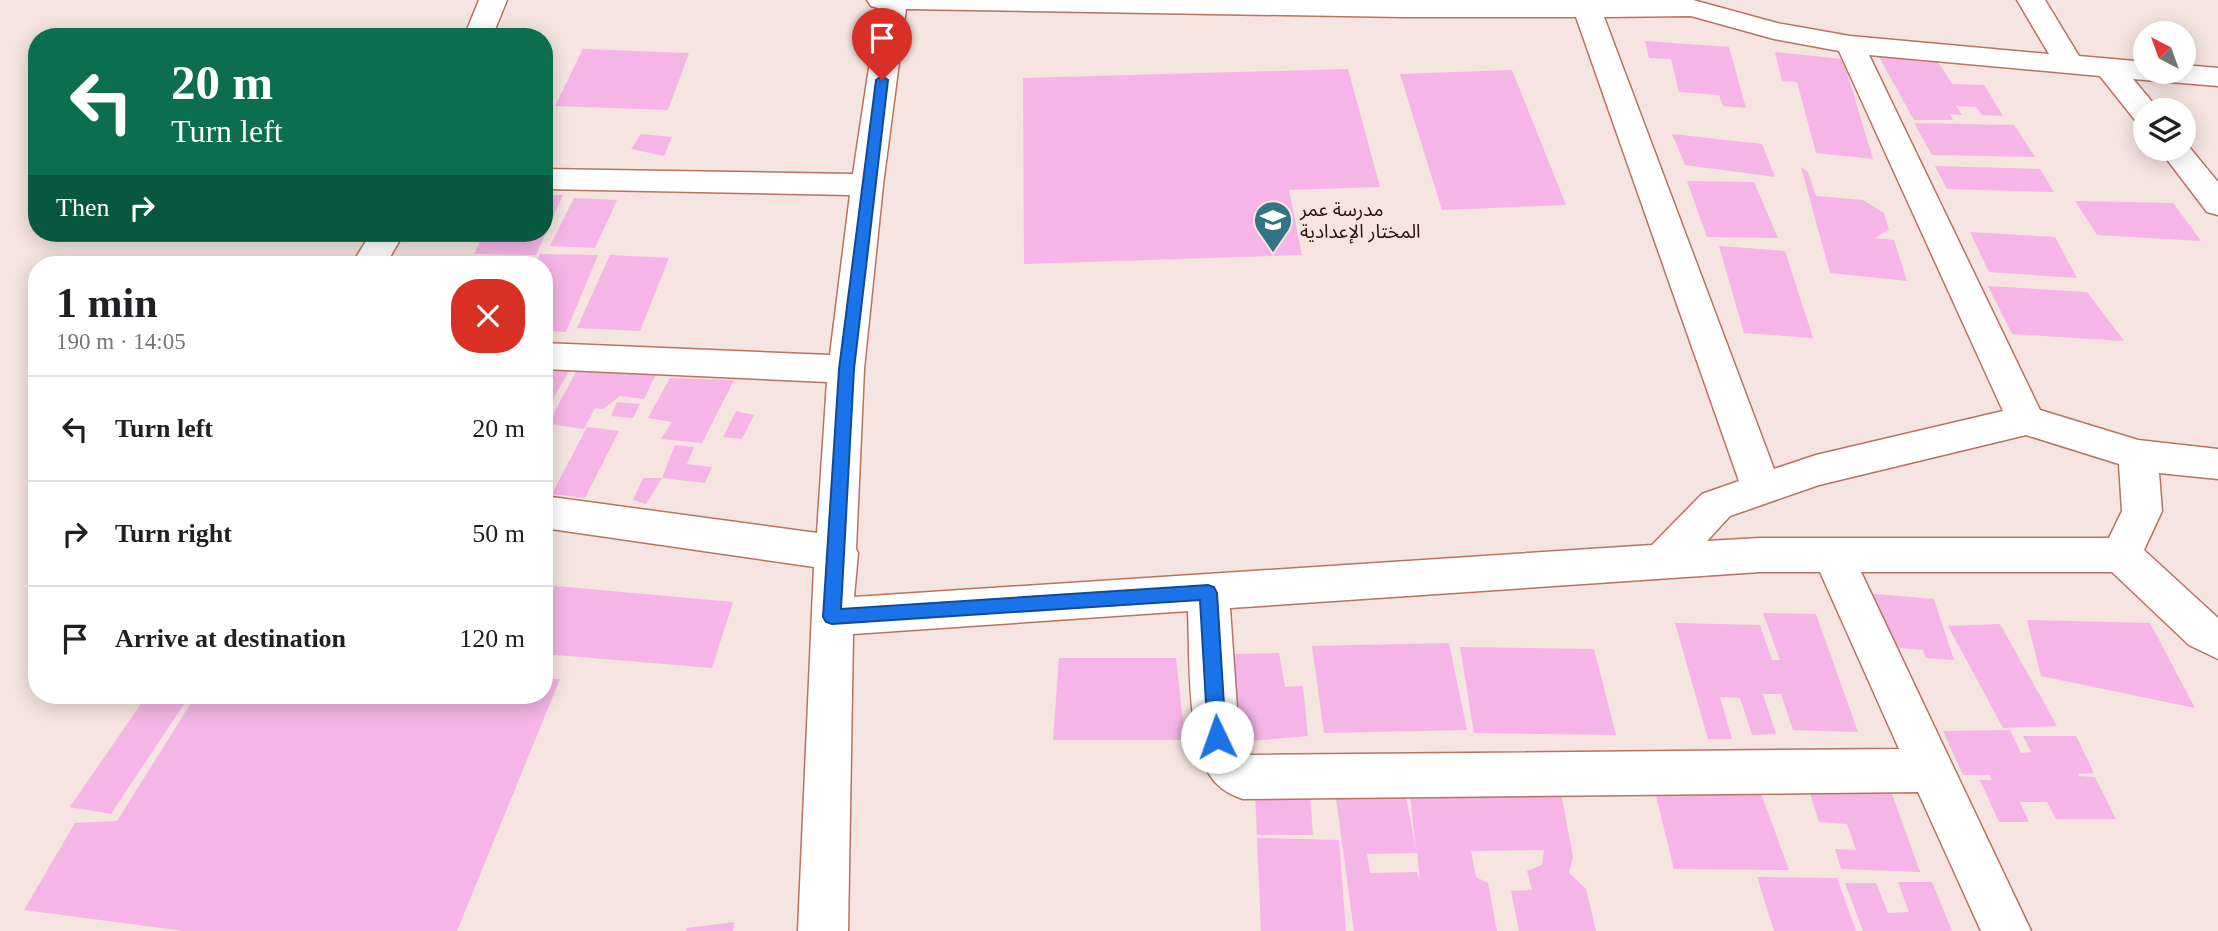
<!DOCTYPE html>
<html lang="en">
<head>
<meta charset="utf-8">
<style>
	body { margin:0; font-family:"Times New Roman","Noto Sans Arabic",serif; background:#f6f6f6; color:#202124; height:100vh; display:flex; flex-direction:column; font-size:26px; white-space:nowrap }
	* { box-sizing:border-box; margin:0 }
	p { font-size:23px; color:#757577 }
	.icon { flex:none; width:38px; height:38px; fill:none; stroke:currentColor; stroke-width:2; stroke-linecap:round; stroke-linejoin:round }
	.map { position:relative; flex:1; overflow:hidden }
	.side { position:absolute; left:28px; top:256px; width:525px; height:448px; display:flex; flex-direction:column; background:#fff; border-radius:28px; box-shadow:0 4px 18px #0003 }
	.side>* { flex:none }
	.banner { position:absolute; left:28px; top:28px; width:525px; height:214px; border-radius:28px; box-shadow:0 4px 18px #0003; background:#0b6e4f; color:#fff; overflow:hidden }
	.needle { width:46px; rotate:319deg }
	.controls { position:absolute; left:2133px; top:21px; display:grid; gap:14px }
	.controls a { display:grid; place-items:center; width:63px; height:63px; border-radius:50%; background:#fff; box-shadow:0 4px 18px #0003; font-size:35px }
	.pin { position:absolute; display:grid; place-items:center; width:60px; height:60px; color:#fff; margin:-72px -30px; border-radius:50% 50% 50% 0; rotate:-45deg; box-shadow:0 0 7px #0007 }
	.pin .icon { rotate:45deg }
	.me { position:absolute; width:77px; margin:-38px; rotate:357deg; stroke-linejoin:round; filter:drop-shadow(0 0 5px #0008) }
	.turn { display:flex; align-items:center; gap:24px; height:147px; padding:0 28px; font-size:32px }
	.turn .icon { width:91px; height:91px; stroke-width:2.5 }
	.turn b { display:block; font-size:49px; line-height:60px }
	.then { display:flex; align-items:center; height:66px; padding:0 28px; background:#0003; gap:14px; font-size:26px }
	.round { display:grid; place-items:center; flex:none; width:74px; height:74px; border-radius:28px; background:#f6f6f6 }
	.head { display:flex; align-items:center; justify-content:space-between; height:119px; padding:0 28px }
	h1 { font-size:42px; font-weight:700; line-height:52px }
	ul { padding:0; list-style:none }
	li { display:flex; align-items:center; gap:21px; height:105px; padding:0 28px; border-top:2px solid #e0e0e0 }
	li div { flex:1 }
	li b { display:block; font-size:26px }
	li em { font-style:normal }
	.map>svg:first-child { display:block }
	.building { fill:#f5b5e6; fill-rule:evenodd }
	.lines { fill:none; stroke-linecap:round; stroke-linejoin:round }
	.minor-casing { stroke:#bb725f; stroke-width:3 }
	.minor { fill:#fff; fill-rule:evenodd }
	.route { fill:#1a73e8; stroke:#114b97; stroke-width:2 }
	.labels { text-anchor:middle; stroke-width:7; stroke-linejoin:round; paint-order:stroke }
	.poi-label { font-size:19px; fill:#2a0e08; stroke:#f5e4df; text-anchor:start }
</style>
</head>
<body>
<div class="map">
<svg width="2218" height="931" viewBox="0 0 2218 931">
	<rect width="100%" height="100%" fill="#f5e4df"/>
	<!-- building -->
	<g class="building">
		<polygon points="1645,41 1729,47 1746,108 1723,106 1719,95 1679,92 1671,59 1649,58"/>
		<polygon points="583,49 689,53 668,110 555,106"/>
		<polygon points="1775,52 1843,59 1873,159 1816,153 1797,82 1782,81"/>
		<polygon points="1879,57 1936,58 1952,84 1984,85 2003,116 1982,115 1976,107 1956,106 1962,115 1950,114 1953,120 1914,120"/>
		<polygon points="1348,69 1380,187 1289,190 1302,255 1024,264 1023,78"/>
		<polygon points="1512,70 1566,205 1442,210 1400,74"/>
		<polygon points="1914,123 2014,125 2035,157 1932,155"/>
		<polygon points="641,134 672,137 664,156 631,149"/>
		<polygon points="1672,134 1762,144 1775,177 1685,165"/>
		<polygon points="1935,166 2040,169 2054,192 1947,189"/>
		<polygon points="1801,167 1808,172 1816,196 1863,200 1884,213 1889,230 1874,238 1894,240 1907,281 1830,273"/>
		<polygon points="1687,181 1754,182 1778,238 1707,237"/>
		<polygon points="544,195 563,195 536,255 474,254 484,233 544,233"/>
		<polygon points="574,198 617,200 595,248 550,246"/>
		<polygon points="2075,201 2173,203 2201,241 2097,235"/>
		<polygon points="1970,232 2055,237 2077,278 1989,272"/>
		<polygon points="1719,246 1785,251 1813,338 1744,333"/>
		<polygon points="540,254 598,255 566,332 544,331 544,264 536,264"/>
		<polygon points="610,255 669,258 640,331 577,328"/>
		<polygon points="481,257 536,259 534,264 477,264"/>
		<polygon points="1988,286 2087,292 2124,341 2012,334"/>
		<polygon points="583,359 659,368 644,399 620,396 603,409 595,408 584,429 548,424"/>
		<polygon points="544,364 571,368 551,402 544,401"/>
		<polygon points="670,378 734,380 702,443 661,439 672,422 648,418"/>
		<polygon points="617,402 640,404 633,418 611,416"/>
		<polygon points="736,411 754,415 742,439 723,437"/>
		<polygon points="587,427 619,431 585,498 552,494"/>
		<polygon points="675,445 694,447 687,464 712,467 705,483 662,478"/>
		<polygon points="643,478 662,478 646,504 633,500"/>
		<polygon points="544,585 733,602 712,668 544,654"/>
		<polygon points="1863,593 1934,599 1954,660 1926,658 1923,650 1880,646"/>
		<polygon points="1763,613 1816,614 1858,732 1793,730 1781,694 1763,694 1776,734 1752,735 1740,698 1720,697 1732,739 1708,739 1675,623 1760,625 1772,660 1780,660"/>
		<polygon points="2027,620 2150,623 2195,708 2041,676"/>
		<polygon points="2000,624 2057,726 2003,728 1948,626"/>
		<polygon points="1449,643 1467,730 1324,733 1312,646"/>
		<polygon points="1460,647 1594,649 1616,735 1474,733"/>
		<polygon points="1279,653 1285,687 1303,686 1308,736 1240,742 1234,654"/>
		<polygon points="1059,658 1176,658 1185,740 1053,740"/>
		<polygon points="544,678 560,679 457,931 184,931 24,910 75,823 117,821 196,695 544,695"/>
		<polygon points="147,695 190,695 111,814 70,807"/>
		<polygon points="2010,730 2021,753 2031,752 2023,736 2076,736 2094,773 2078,774 2079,776 2095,777 2116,819 2056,819 2047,802 2020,802 2029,822 1999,822 1980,780 1992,780 1990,775 1963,775 1943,731"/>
		<polygon points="1805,778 1887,780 1920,872 1841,869 1835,849 1856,850 1847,824 1819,822"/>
		<polygon points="1758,785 1789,870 1674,869 1654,788"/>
		<path d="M1409,787L1561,793L1573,857L1569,873L1586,889L1596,931H1519L1511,891L1532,890L1527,871L1542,865L1544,850L1471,851L1476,877L1488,883L1497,931H1354L1335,791L1405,790L1416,850ZM1417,853L1420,881L1417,872L1370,873L1367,854Z"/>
		<polygon points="1255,794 1310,794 1313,835 1257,835"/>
		<polygon points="1257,838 1339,840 1346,931 1261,931"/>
		<polygon points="1757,877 1837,878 1856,931 1774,931"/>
		<polygon points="1898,882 1932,882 1952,931 1863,931 1845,883 1876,883 1888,913 1909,912"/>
		<polygon points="734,922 733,931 686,931 687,928"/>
	</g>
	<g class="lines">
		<defs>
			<g id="minor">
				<polygon points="479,0 507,0 492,37 464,37"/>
				<path d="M867,0H1693L1777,23L1850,36L2049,54L2017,0H2045L2079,56L2146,62V72H2184V65L2218,68V86L2133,79L2159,110H2146V122L2135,120L2100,76L1869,55L2040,410L2138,440L2218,449V479L2159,473L2162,511L2144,550L2218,618V659L2189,645L2112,572H1861L2031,931H1981L1918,792L1243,799C1232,795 1223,791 1215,782C1186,751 1190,654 1188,611L853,634L848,931H798L814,567L544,528V496L817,533L827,382L544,369V343L830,355L850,195L544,189V169L853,174L878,8L871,6ZM906,9L1403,17H1576L1739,481L1702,494L1652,545L854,597L858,553L856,549L864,369L883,185ZM1691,16L1774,39L1839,51L2003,411L1816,455L1774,469L1604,17ZM2026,435L2119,464L2122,511L2109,538H1760L1707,541L1730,516L1819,485ZM1760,572H1820L1899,749L1251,755L1245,750L1239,737L1230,608Z"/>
				<polygon points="2185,142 2218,182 2218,215 2207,212 2159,149 2184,149"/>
				<polygon points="371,233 404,233 386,264 352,264"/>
			</g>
		</defs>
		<!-- minor casing -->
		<use href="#minor" class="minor-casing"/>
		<!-- minor -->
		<use href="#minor" class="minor"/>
	</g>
	<!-- route -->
	<polygon class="route" points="882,76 888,80 854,369 841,609 1208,585 1214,587 1217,593 1226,737 1224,743 1217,746 1210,743 1208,737 1200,600 832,624 826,622 823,617 839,369 876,80"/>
	<!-- icons -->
	<defs>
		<symbol id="school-pin" viewBox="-11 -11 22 30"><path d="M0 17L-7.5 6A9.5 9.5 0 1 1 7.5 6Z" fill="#317585" stroke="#f5e4df"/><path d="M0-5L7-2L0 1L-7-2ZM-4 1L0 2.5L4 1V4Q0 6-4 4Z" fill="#fff"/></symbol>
	</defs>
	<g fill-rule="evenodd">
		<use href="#school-pin" x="1251" y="198" width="44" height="60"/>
	</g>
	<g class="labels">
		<!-- poi labels -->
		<g class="poi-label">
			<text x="1300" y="216">مدرسة عمر<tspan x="1300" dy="22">المختار الإعدادية</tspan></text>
		</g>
	</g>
</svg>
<div class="controls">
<a><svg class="needle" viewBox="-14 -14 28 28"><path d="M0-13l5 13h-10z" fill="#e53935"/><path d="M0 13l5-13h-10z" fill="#757577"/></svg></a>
<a><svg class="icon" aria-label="layers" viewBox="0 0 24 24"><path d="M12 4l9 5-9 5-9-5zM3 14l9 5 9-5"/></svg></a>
</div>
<div class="pin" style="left:882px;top:80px;background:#d93025"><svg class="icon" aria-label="arrive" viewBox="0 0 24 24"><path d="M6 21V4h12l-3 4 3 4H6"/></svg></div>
<svg class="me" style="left:1217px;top:737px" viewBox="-20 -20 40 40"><circle r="19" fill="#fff"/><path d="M0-13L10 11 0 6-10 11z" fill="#1a73e8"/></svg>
<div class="banner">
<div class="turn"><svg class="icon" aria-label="left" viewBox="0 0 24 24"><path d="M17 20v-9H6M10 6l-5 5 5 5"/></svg><div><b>20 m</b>Turn left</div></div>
<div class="then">Then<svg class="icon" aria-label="right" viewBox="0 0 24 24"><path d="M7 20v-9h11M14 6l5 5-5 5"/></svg></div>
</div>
<section class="side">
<div class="head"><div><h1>1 min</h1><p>190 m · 14:05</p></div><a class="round" style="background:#d93025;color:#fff"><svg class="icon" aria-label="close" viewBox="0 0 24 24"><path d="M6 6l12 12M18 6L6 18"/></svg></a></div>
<ul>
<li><svg class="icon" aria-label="left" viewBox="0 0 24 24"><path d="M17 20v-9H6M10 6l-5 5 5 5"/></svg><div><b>Turn left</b></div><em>20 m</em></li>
<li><svg class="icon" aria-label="right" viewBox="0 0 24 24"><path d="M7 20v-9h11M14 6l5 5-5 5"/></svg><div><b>Turn right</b></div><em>50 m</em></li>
<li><svg class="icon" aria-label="arrive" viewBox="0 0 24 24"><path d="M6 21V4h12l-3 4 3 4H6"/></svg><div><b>Arrive at destination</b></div><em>120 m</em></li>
</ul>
</section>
</div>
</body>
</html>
